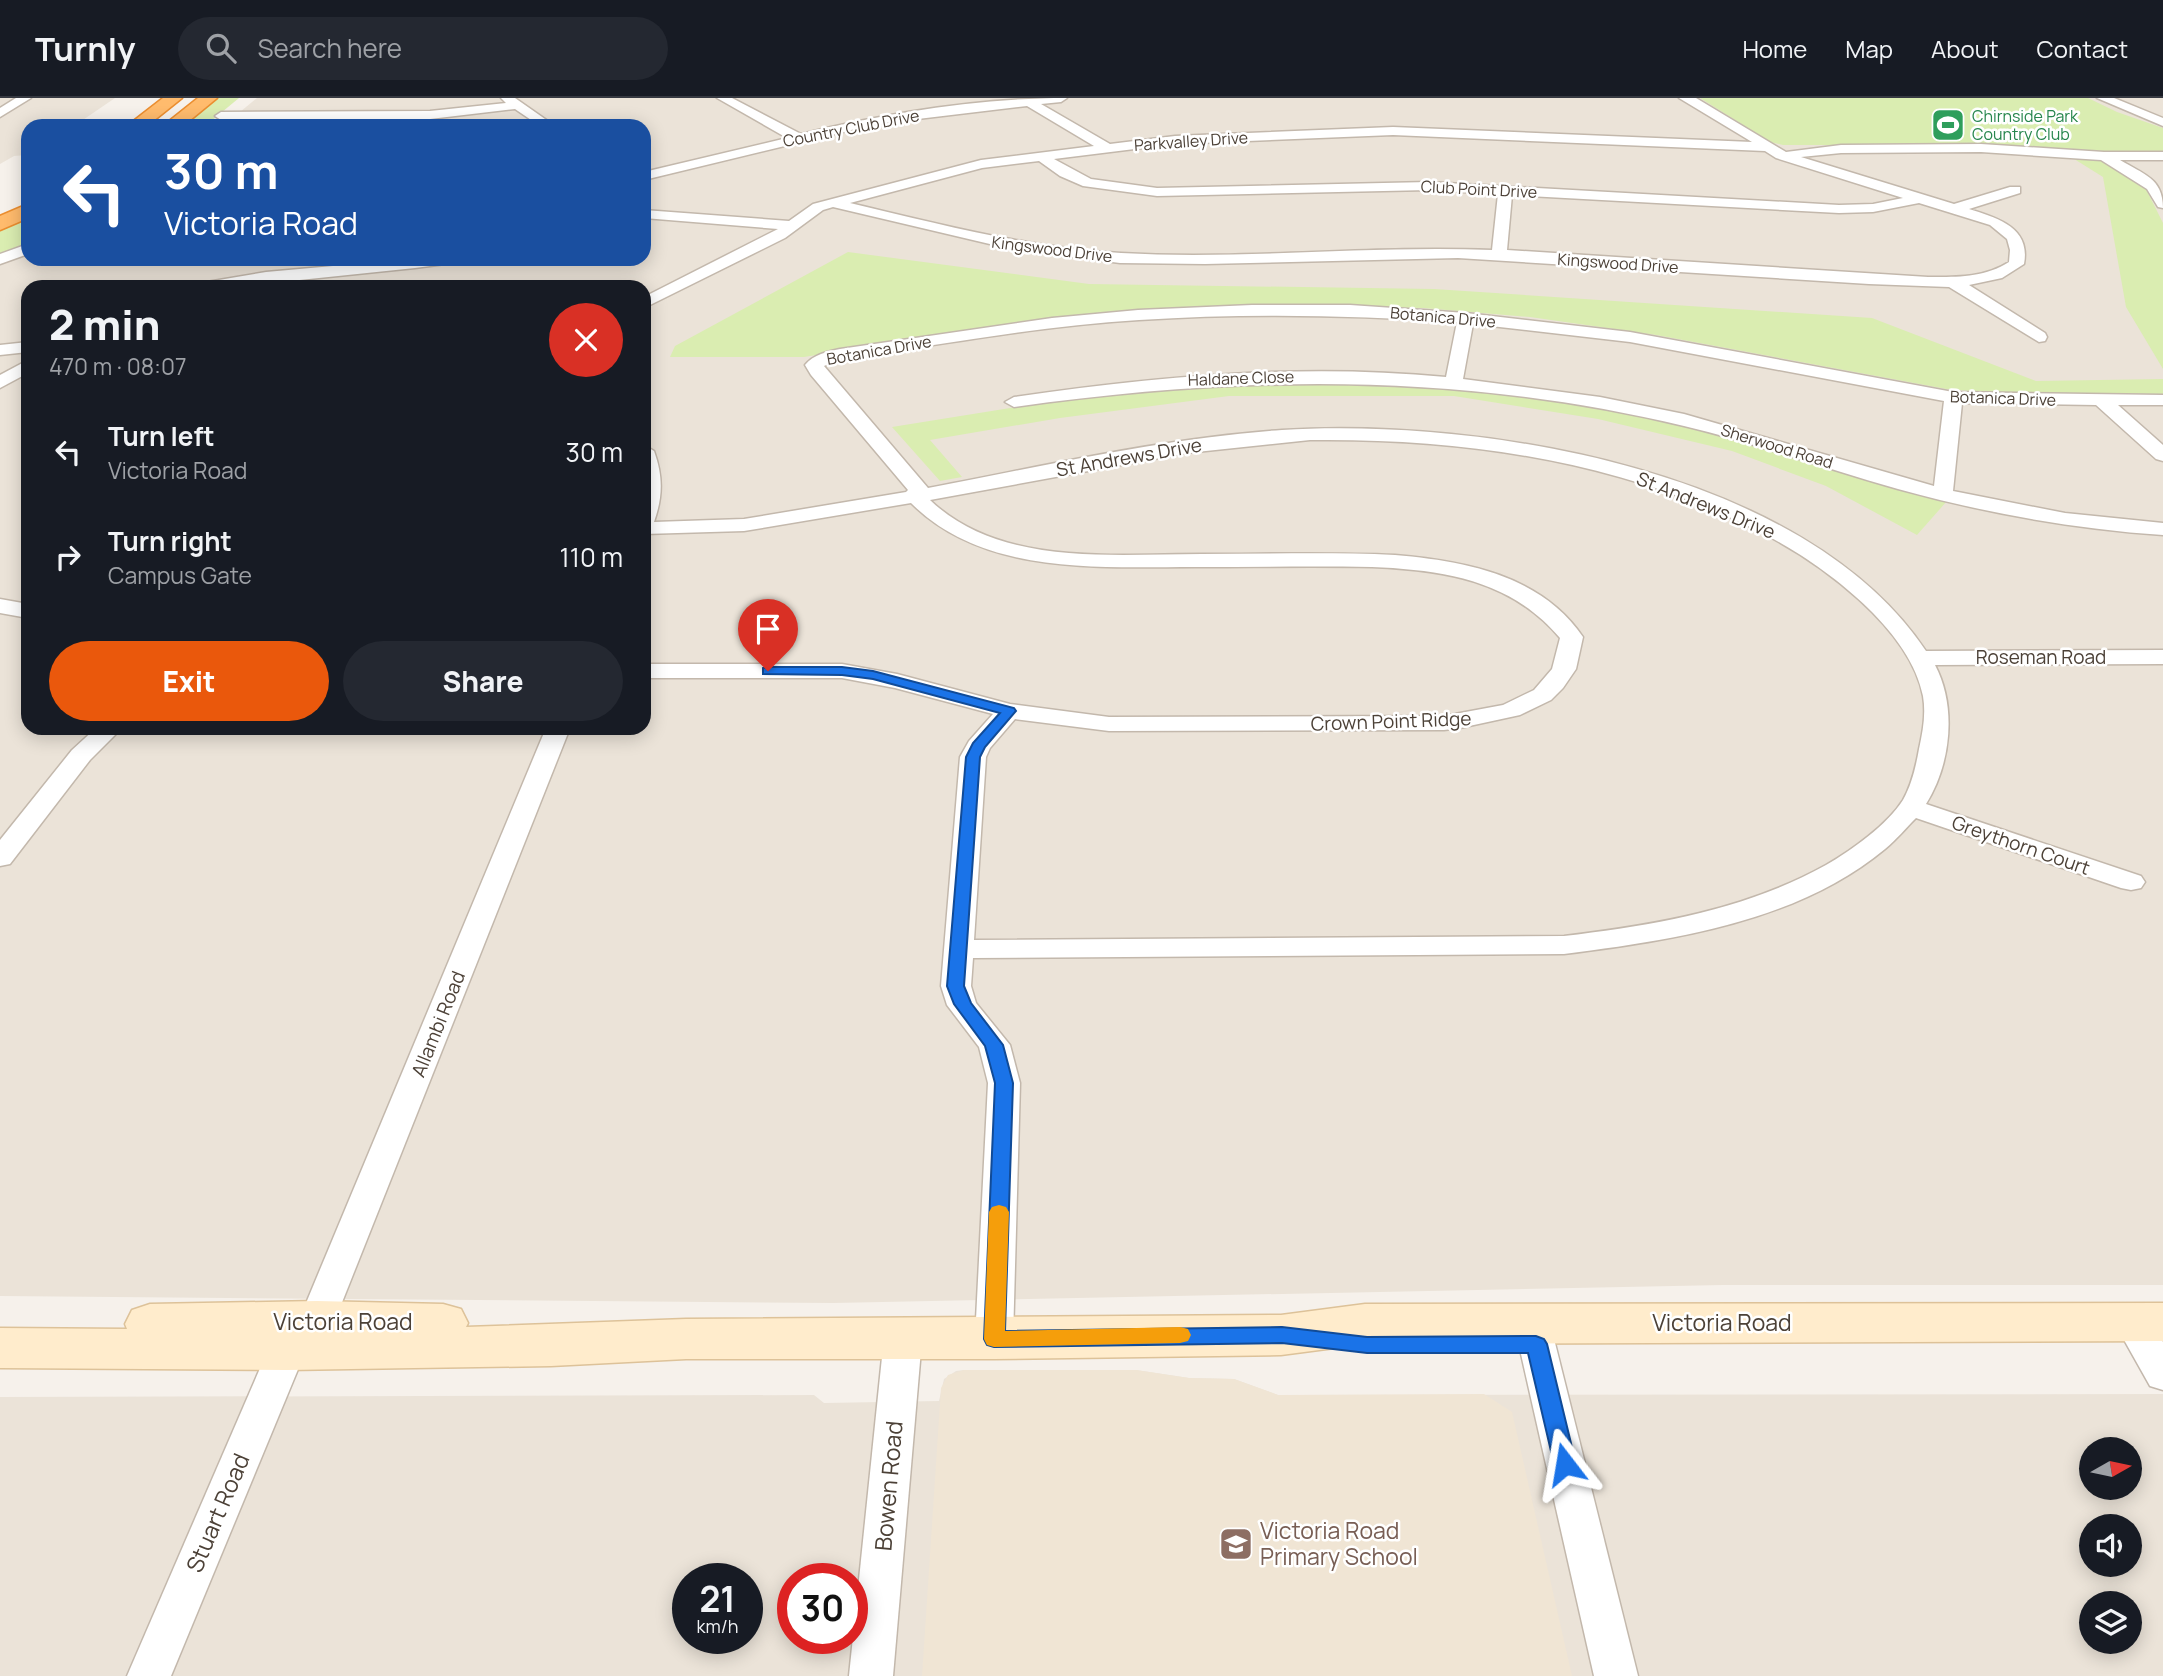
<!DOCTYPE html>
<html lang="en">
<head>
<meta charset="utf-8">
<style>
	body { margin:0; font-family:Manrope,sans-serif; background:#242831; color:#f1f3f6; height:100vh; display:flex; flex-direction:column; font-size:26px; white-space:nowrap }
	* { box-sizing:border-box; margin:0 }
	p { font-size:23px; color:#9ea1a6 }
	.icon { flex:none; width:38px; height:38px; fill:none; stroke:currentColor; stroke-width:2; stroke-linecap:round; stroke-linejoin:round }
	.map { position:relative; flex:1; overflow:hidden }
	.details { position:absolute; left:21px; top:182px; width:630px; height:455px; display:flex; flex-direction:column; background:#171b24; border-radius:21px; box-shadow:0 4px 18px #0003 }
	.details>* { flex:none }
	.banner { position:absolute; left:21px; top:21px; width:630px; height:147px; border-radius:21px; box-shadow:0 4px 18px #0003; background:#1a4fa0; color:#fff; overflow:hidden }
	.needle { width:46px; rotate:81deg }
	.fabs { position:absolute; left:2079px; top:1339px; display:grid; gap:14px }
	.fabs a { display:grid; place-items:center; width:63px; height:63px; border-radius:50%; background:#171b24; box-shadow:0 4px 18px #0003; font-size:35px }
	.speed { position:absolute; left:672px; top:1465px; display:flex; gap:14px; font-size:35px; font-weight:700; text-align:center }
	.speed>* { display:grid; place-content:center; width:91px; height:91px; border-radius:50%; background:#171b24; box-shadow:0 4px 18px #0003; line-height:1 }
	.speed small { font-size:18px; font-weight:400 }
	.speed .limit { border:10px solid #d22; background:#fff; color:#111 }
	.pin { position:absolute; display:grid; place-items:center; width:60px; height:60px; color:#fff; margin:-72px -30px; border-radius:50% 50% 50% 0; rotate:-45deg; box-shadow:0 0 7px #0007 }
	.pin .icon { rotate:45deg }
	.me { position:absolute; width:77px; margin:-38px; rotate:346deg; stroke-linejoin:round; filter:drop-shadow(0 0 5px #0008) }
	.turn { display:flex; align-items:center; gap:24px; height:147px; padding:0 28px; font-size:32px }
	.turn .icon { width:91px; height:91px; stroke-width:2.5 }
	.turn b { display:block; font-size:49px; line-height:60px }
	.round { display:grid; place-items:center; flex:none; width:74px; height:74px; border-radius:37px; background:#242831 }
	.summary { display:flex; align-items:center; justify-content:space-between; height:119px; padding:0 28px }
	h1 { font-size:42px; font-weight:800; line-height:52px }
	.cta { display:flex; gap:14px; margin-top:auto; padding:14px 28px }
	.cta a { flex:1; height:80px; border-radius:42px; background:#ea580c; color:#fff; font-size:28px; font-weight:800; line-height:80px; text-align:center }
	.cta a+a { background:#242831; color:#f1f3f6 }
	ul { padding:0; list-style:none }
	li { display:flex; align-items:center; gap:21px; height:105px; padding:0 28px }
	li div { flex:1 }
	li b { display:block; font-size:26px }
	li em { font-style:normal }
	header { display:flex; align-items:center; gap:42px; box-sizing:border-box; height:98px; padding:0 35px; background:#171b24; border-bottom:2px solid #363941 }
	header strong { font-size:33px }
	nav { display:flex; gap:38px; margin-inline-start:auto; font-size:24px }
	.search { width:490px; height:63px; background:#242831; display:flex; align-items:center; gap:18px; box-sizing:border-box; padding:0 24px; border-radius:38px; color:#9ea1a6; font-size:26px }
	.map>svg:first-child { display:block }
	.residential { fill:#ebe3d8; fill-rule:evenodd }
	.education { fill:#f0e5d4 }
	.green { fill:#daedb1 }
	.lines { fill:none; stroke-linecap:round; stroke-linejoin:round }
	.street-casing { stroke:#c3b8ac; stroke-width:3 }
	.secondary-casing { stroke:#ddc299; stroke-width:3 }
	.highway-casing { stroke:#eb8e30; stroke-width:3 }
	.street { fill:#fff; fill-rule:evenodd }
	.secondary { fill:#ffeccc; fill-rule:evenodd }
	.highway { fill:#ffbb6d; fill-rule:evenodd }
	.route { fill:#1a73e8; stroke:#114b97; stroke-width:2 }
	.slow { fill:#f59e0b }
	.labels { text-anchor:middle; stroke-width:5; stroke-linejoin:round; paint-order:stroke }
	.far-leisure-label { font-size:16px; fill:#27864d; stroke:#fff; text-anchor:start }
	.far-street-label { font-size:16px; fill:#4c4137; stroke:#fff }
	.street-label { font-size:19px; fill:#4c4137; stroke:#fff }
	.near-street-label { font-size:23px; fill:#4c4137; stroke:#fff }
	.near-education-label { font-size:23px; fill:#785e54; stroke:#fff; text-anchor:start }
</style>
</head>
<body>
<header>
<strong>Turnly</strong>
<div class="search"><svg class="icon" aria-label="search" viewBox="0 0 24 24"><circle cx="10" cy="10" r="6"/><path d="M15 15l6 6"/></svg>Search here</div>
<nav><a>Home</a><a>Map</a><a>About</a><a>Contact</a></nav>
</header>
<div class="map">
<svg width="2163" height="1578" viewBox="0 0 2163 1578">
	<rect width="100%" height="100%" fill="#f6f1eb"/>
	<!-- residential -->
	<g class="residential">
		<polygon points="0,0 115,0 74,28 28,28 28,57 14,58 0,66"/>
		<path d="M257,0H2163V1187H1723L833,1205L0,1198V165L28,154V161H644V28H223ZM28,189H644V630H28Z"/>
		<path d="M964,1272H1136L1189,1280L1234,1281L1278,1297L2163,1296V1578H0V1299L814,1297L824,1305L939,1303L944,1281L956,1273ZM2091,1351H2130V1390H2091ZM2091,1428H2130V1466H2091ZM688,1480H747V1540H688ZM793,1480H852V1540H793ZM2091,1505H2130V1544H2091Z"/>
	</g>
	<!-- education -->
	<polygon class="education" points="964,1272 1136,1272 1189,1280 1234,1281 1278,1297 1484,1296 1512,1314 1572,1578 922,1578 941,1290 948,1277"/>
	<!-- green -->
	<g class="green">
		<polygon points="217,0 239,0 205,28 182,28"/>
		<polygon points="1700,0 2088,0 2117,14 2163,30 2163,54 2099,54 1986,47 1783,47 1770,44"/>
		<polygon points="2071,59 2102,62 2144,87 2163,125 2163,271 2126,209 2103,79"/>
		<polygon points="28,118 28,148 0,158 0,131"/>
		<polygon points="848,154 1089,186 1434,191 1872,220 2036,283 2163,281 2163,296 1993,295 1946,291 1656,237 1530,219 1423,210 1214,208 1054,219 804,259 670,259 675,248"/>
		<polygon points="1388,283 1570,303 1684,326 1947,403 1917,437 1826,388 1732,353 1598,321 1454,298 1229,298 1060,320 930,342 962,379 940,383 892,329 1146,288"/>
	</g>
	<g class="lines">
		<defs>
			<g id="street">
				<polygon points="16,0 31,0 0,19 0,10"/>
				<polygon points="501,0 515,0 555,28 540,28 515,11 430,21 221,22 215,18 221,14 430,13 506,5"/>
				<path d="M717,0H732L801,36C887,15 978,0 1067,0L1061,4L1041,6L1110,46L1175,38L1393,29L1752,44L1679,0H1696L1786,54L1841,47L1981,46L2104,54H2163V62H2120C2143,76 2163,80 2163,110L2158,109L2147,91L2101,62L1981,54L1841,55L1801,59L1954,106L2010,89H2020V95L1969,111C1997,120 2031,129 2024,166L2002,180L1969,187L2045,235L2047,239L2045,243L2039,244L1949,189L1869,186L1458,160L1205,166L1120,165L1011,151L833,109L823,112L785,140L644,210V199L778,131L644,120V112L789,123L813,106L981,62L1094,48L1027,8L876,26L644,82V74L787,40ZM1393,37L1765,53L1776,60L1903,100L1873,106L1839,107L1429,84L1157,90L1091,81L1054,61L1175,46ZM1039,63L1060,78L1083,88L1157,98L1429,92L1498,96L1492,152C1368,147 1244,162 1121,155C1029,150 939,126 850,105L982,70ZM1512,97L1839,115L1873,114L1919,105L1990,127L2007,141L2010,152L2009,164C1984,180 1956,179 1928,179L1507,152Z"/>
				<polygon points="2097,0 2114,0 2163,20 2163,28"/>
				<polygon points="28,146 28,156 0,166 0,156"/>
				<polygon points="411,161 453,161 445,166 415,170 231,189 199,189 207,184 266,174"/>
				<path d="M1252,207H1350L1466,215L1630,234L1953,294L2163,297V307H2118L2163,347V363L2156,361L2096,307L1962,305L1953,393L2065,415L2163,425V437C2073,431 1985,415 1898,391C1826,371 1756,345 1684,328C1458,274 1242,277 1014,309L1005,304L1014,299C1157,278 1302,265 1446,279L1457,224C1351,217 1246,215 1139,222C1039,228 939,247 840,261L824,268L928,390C1045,368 1163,340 1282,332C1485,320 1805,372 1926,553L2163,552V566L1935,567C1957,609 1951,666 1926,706L2141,778L2145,784L2141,790L2131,792L2121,790L1916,720C1906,730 1896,742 1885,751C1797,824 1674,842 1564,856L973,860L971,888L976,905L1010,947L1020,985L1013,1241L1007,1251L994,1255L981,1251L975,1241L988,985L979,949L947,907L941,888L960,659L969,643L993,616L895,590L842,580H644V566H842L897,576L1010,606L1109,619L1444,618L1503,607L1534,592L1552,571L1560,540C1511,482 1444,472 1372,469C1313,468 1254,469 1195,469C1100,469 984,478 911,405L744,433L644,436V347L654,353C663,378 663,398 654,424L744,421L906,394L908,392L811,277L805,267C814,256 827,254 840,251L1052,220L1138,212ZM1473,226L1630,244L1944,303L1934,388L1684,316L1600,299L1463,281ZM1310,342C1464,340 1622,363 1760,434C1820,464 1910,530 1923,598C1926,616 1923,633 1919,651C1916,668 1912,686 1903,702C1888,726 1851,753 1826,767C1745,812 1655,827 1564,838L974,842L986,659L990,650L1015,621L1109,633L1444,632L1460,630L1520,617L1551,602L1563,590L1576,571L1583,539C1541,477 1465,463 1395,457C1331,454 1266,456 1202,456C1113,456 1000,469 930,402L1187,355Z"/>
				<polygon points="28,244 28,254 0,257 0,247"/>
				<polygon points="28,262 28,275 0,290 0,277"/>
				<polygon points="0,501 28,506 28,520 0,515"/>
				<polygon points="96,630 122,630 90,662 10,766 0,768 0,742 72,652"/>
				<polygon points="546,630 570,630 335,1222 330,1232 317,1236 304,1232 299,1222"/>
				<polygon points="2132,1210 2145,1214 2163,1244 2163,1292 2150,1288 2114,1224 2119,1214"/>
				<polygon points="1532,1211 1545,1215 1550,1225 1638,1578 1594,1578 1514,1225 1519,1215"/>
				<polygon points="903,1226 916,1230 922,1240 893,1578 849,1578 884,1240 890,1230"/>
				<polygon points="287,1237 300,1242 306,1252 171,1578 127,1578 268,1252 274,1242"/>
			</g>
			<polygon id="secondary" points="317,1203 443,1206 461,1211 468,1225 466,1229 686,1221 1281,1217 1365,1206 2163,1205 2163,1243 1365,1246 1281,1257 994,1261 686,1261 551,1268 287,1272 0,1270 0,1230 127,1231 125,1226 132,1212 150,1206"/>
			<g id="highway">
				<polygon points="163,0 182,0 147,28 127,28"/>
				<polygon points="198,0 217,0 183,28 163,28"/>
				<polygon points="28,106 28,120 0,132 0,118"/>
			</g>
		</defs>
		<!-- street casing -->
		<use href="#street" class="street-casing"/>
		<!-- secondary casing -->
		<use href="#secondary" class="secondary-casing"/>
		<!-- highway casing -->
		<use href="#highway" class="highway-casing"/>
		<!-- street -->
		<use href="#street" class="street"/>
		<!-- secondary -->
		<use href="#secondary" class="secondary"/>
		<!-- highway -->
		<use href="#highway" class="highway"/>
	</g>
	<!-- route -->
	<polygon class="route" points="768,569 842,569 873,573 1014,610 1016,613 985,649 980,659 964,888 971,905 1003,947 1013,985 1005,1233 1282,1229 1367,1239 1536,1238 1544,1241 1547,1246 1576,1366 1573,1372 1565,1375 1557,1372 1554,1366 1528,1255 1367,1255 1282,1245 994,1249 987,1247 984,1241 995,985 985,948 954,906 947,888 966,659 973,645 1000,615 873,581 842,577 763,576 763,570"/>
	<!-- slow -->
	<polygon class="slow" points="999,1107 1006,1109 1009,1114 1005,1233 1180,1229 1188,1231 1191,1237 1188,1243 1180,1245 994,1249 987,1247 984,1241 989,1114 992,1109"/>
	<!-- icons -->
	<defs>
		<symbol id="stadium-square" viewBox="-11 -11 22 22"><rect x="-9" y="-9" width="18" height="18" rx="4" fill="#2e9e5b" stroke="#fff"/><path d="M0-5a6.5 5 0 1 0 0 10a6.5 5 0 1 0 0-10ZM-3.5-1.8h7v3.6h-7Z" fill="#fff"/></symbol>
		<symbol id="school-square" viewBox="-11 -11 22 22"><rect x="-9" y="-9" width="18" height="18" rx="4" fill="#8d6e63" stroke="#fff"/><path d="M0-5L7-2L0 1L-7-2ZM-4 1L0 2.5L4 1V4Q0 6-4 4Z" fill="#fff"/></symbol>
	</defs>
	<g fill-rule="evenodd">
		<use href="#stadium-square" x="1929" y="8" width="38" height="38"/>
		<use href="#school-square" x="1217" y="1427" width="38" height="38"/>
	</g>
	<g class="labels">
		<!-- far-leisure labels -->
		<g class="far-leisure-label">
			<text x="1972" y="24">Chirnside Park<tspan x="1972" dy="18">Country Club</tspan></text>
		</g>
		<!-- far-street labels -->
		<g class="far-street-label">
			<text transform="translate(851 30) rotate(-11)" y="6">Country Club Drive</text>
			<text transform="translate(1191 43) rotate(-4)" y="6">Parkvalley Drive</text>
			<text transform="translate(1479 91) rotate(3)" y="6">Club Point Drive</text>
			<text transform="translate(1052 151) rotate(7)" y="6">Kingswood Drive</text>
			<text transform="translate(1618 165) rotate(4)" y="6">Kingswood Drive</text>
			<text transform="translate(1443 219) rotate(5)" y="6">Botanica Drive</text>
			<text transform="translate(879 252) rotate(-10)" y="6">Botanica Drive</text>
			<text transform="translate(1241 280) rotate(-2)" y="6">Haldane Close</text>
			<text transform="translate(2003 300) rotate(2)" y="6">Botanica Drive</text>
			<text transform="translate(1777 348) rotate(17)" y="6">Sherwood Road</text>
		</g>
		<!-- street labels -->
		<g class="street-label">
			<text transform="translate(1129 359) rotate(-10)" y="7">St Andrews Drive</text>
			<text transform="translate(1706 407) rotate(22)" y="7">St Andrews Drive</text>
			<text x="2041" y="566">Roseman Road</text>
			<text transform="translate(1391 623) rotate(-2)" y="7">Crown Point Ridge</text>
			<text transform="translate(2021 747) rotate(19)" y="7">Greythorn Court</text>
			<text transform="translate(438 926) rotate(-68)" y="7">Allambi Road</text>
		</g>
		<!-- near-street labels -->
		<g class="near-street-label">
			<text x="343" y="1232">Victoria Road</text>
			<text x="1722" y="1233">Victoria Road</text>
			<text transform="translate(889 1388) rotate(-85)" y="8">Bowen Road</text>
			<text transform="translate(218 1415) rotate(-67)" y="8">Stuart Road</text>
		</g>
		<!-- near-education labels -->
		<g class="near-education-label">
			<text x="1260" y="1441">Victoria Road<tspan x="1260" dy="26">Primary School</tspan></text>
		</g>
	</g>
</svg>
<div class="fabs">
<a><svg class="needle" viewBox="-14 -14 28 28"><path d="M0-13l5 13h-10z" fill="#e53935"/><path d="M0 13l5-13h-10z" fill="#9ea1a6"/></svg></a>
<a><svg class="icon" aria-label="sound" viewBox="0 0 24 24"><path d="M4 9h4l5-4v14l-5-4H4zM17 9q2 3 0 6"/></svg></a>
<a><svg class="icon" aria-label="layers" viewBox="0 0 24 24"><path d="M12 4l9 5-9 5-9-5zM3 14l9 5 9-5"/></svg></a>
</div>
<div class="speed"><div>21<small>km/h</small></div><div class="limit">30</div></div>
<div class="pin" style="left:768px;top:573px;background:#d93025"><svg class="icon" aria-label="arrive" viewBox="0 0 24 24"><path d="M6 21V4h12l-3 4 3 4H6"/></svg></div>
<svg class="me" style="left:1565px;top:1366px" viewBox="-20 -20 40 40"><path d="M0-17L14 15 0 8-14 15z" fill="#1a73e8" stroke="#fff" stroke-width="4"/></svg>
<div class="banner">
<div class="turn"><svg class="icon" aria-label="left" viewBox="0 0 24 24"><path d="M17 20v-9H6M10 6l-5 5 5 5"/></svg><div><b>30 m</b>Victoria Road</div></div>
</div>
<section class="details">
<div class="summary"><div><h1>2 min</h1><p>470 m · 08:07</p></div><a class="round" style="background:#d93025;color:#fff"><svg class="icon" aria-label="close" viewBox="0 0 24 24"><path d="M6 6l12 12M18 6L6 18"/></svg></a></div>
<ul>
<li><svg class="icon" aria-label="left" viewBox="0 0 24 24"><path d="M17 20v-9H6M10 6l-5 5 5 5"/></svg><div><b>Turn left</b><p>Victoria Road</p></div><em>30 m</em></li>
<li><svg class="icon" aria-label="right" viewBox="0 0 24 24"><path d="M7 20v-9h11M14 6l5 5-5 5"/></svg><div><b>Turn right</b><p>Campus Gate</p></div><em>110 m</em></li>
</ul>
<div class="cta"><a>Exit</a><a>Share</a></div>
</section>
</div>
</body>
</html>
